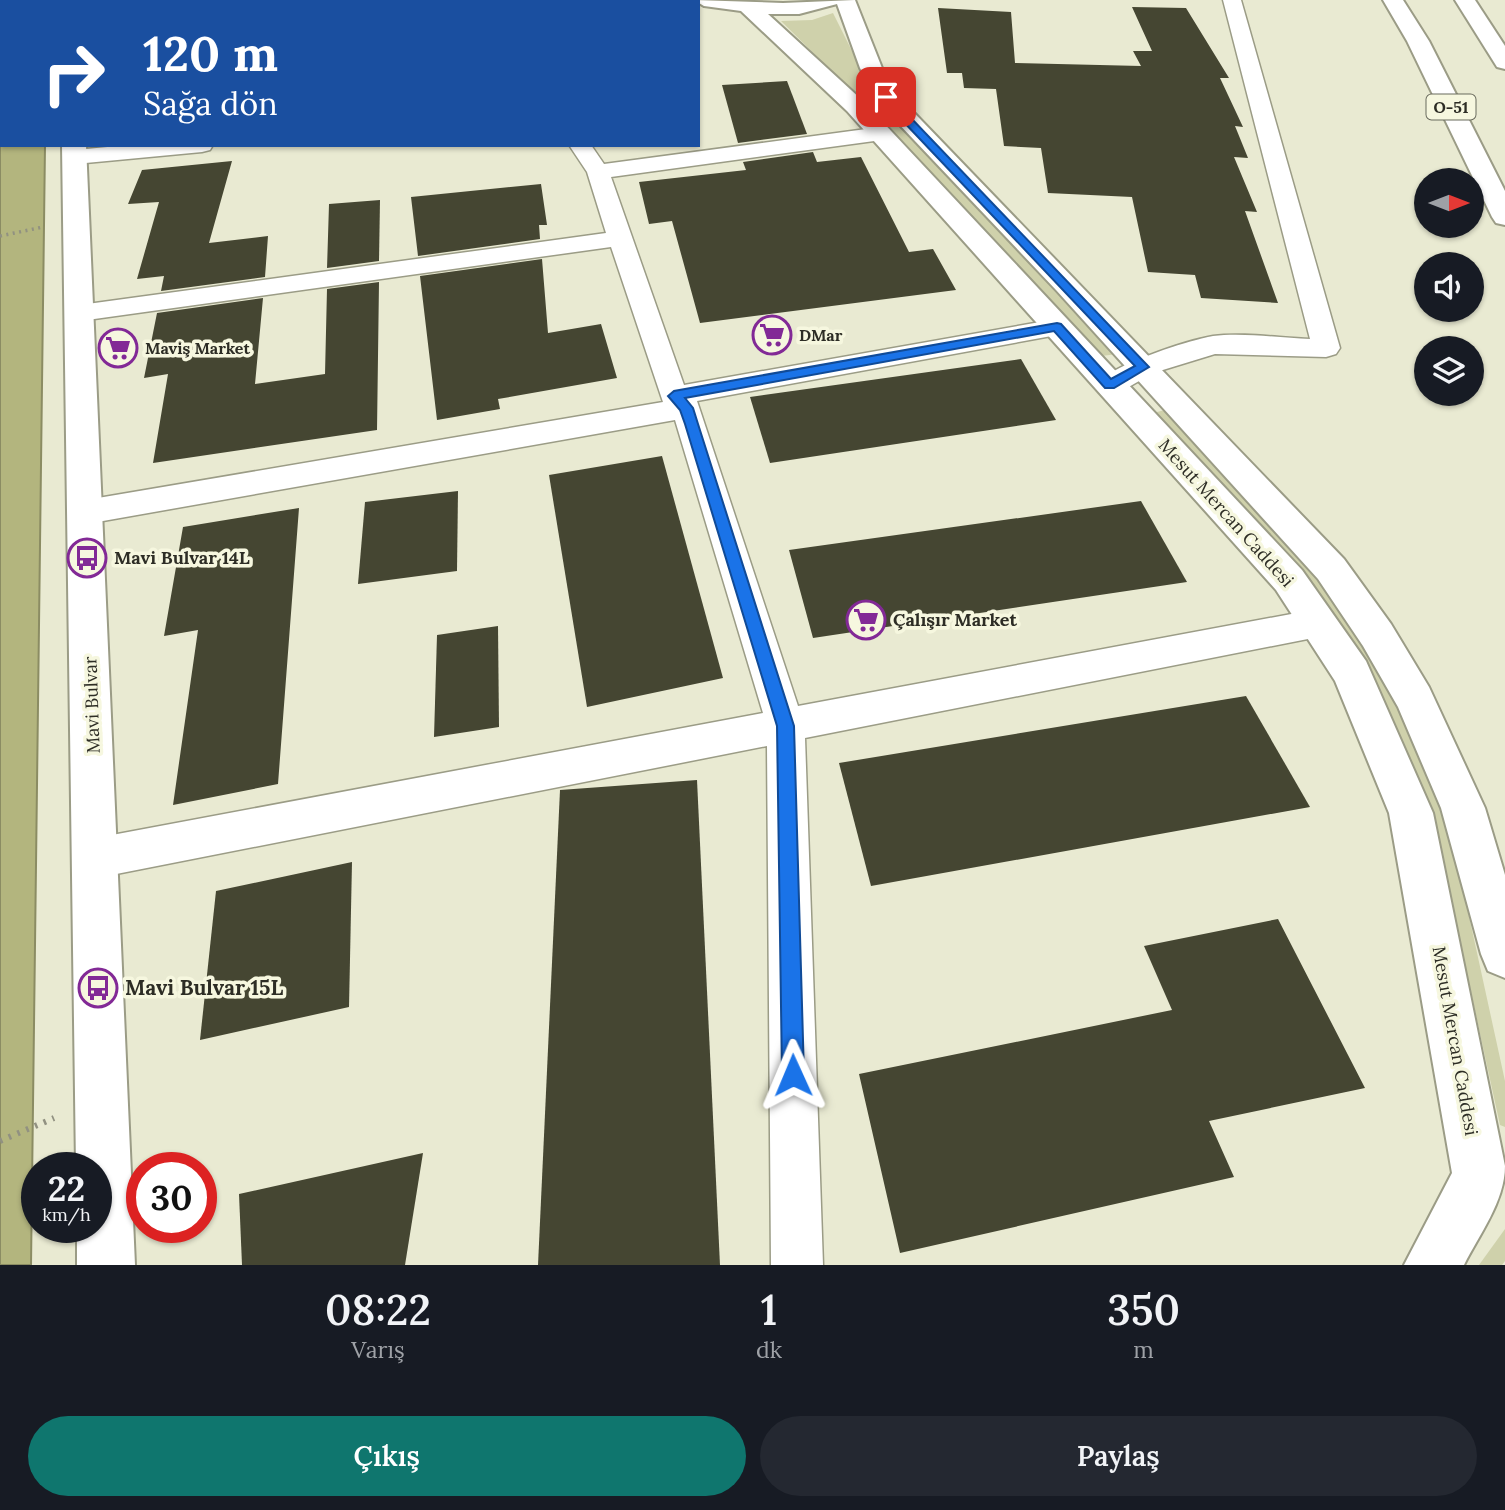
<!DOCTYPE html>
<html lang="tr">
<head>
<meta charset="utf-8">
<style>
	body { margin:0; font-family:Lora,serif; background:#242831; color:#f1f3f6; height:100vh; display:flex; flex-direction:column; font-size:26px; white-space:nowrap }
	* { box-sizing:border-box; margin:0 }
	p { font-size:23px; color:#9ea1a6 }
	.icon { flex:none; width:38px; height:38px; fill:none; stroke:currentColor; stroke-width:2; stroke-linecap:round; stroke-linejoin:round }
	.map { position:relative; height:1265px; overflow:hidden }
	.sheet { display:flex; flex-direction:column; background:#171b24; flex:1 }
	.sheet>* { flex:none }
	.banner { position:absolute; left:0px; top:0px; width:700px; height:147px; box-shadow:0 2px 5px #0004; background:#1a4fa0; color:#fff; overflow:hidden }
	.needle { width:46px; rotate:90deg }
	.fabs { position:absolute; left:1414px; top:168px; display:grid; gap:14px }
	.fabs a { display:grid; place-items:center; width:70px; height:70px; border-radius:50%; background:#171b24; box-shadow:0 2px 5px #0004; font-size:35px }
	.speed { position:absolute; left:21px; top:1152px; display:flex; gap:14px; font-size:35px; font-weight:700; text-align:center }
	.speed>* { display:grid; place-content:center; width:91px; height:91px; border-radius:50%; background:#171b24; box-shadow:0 2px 5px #0004; line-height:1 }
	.speed small { font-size:18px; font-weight:400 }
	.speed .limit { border:10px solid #d22; background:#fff; color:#111 }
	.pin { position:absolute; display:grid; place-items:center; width:60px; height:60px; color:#fff; margin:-30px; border-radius:14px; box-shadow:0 4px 10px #0006 }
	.me { position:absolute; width:77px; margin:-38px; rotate:359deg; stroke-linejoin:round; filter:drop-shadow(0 0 5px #0008) }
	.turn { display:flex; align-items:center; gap:24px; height:147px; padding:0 28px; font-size:32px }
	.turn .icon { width:91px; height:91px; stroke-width:2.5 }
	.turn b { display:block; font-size:49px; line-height:60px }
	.eta { display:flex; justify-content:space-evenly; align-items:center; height:119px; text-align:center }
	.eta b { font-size:42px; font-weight:600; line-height:49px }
	.primary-button { display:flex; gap:14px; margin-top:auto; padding:14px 28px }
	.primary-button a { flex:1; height:80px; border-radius:42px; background:#0f766e; color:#fff; font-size:28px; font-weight:600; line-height:80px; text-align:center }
	.primary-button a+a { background:#242831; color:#f1f3f6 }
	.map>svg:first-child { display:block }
	.green { fill:#cfd1ab }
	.water { fill:#b3b57e; stroke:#8b8c63; stroke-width:2 }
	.building { fill:#454632 }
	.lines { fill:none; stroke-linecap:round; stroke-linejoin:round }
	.minor-casing { stroke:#9b9c86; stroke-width:3 }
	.secondary-casing { stroke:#9b9c86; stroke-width:4 }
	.primary-casing { stroke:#9b9c86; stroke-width:4 }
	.motorway-casing { stroke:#9b9c86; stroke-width:4 }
	.path-far1 { stroke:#919181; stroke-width:3.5; stroke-dasharray:2 4.5; stroke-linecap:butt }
	.path { stroke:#919181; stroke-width:6; stroke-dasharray:2.5 7; stroke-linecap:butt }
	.minor { fill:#fff; fill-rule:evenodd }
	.secondary { fill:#fff; fill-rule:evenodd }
	.primary { fill:#fff; fill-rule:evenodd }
	.motorway { fill:#fff; fill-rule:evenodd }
	.route { fill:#1a73e8; stroke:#114b97; stroke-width:2 }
	.labels { text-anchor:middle; stroke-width:7; stroke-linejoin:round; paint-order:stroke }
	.shield { fill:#f6f7df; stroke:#696a5d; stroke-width:2 }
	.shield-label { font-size:16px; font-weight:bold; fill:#2d2d25 }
	.far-poi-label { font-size:16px; font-weight:bold; fill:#2d2d25; stroke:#f6f7df; text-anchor:start }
	.street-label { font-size:18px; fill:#2d2d25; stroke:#f6f7df }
	.poi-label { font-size:18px; font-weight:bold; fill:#2d2d25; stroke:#f6f7df; text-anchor:start }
	.near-poi-label { font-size:21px; font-weight:bold; fill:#2d2d25; stroke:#f6f7df; text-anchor:start }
</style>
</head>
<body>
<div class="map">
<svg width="1505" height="1265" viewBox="0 0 1505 1265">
	<rect width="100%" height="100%" fill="#e9ead2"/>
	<!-- green -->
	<g class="green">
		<polygon points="833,13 878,103 1118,354 1101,356 866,105 781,21 812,20"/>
		<polygon points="1169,409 1319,581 1385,675 1448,820 1505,1081 1505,1127 1500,1125 1433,819 1374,678 1308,584 1153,413"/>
		<polygon points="1505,1229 1505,1261 1502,1265 1479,1265"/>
	</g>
	<!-- water -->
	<polygon class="water" points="0,0 48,0 2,2 2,145 45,145 31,1265 0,1265"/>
	<!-- building -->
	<g class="building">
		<polygon points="1132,7 1186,8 1229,78 1220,78 1243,127 1235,126 1248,158 1234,157 1257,212 1245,211 1278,303 1201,298 1195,275 1148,272 1132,197 1048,193 1041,148 1004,146 996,89 964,88 962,73 947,73 938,8 1011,12 1015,63 1141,66 1133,51 1152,51"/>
		<polygon points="787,81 807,134 738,143 722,85"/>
		<polygon points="813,152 817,162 861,157 909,252 933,249 956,290 700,323 672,221 649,224 639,182 746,170 743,162"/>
		<polygon points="232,161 209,243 268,236 265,277 161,291 164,276 137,279 159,202 128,204 142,170"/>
		<polygon points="541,184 547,225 539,225 540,239 418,256 411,197"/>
		<polygon points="380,200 379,261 327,268 329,204"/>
		<polygon points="542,259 548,333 601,324 617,378 498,399 500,409 437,420 420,276"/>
		<polygon points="379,282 377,430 153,463 168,374 144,378 157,313 263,298 255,384 325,374 327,289"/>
		<polygon points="1021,359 1056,420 770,463 750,397"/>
		<polygon points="662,456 723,678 587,707 549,475"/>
		<polygon points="458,491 457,571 358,584 365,502"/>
		<polygon points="1141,501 1187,582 813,638 789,550"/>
		<polygon points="299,508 278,784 173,805 198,630 164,636 183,527"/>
		<polygon points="498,626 499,727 434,737 437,635"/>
		<polygon points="1246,696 1310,807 871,886 839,763"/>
		<polygon points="697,780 720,1265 538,1265 560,790"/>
		<polygon points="352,862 349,1007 200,1040 216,891"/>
		<polygon points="1278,919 1365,1088 1209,1121 1234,1177 900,1253 859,1074 1172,1010 1144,946"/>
		<polygon points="423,1153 405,1265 242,1265 239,1194"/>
	</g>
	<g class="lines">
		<defs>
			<g id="minor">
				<polygon points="349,0 387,0 348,2"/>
				<polygon points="454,0 476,0 453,2"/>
				<path d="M1223,0H1241L1340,348L1336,354L1326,357L1215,354L1153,373L1120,392L1110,394L1100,392L1096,385C1108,366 1189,340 1213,336C1242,332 1280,338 1310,339Z"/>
				<polygon points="881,127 889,129 892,134 889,139 611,177 684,385 1057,319 1066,321 1070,327 1066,333 1057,335 697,401 798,706 1318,609 1330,613 1335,623 1330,633 1318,637 805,738 823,1265 771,1265 767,746 96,878 81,872 75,858 81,844 96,838 763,713 675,420 86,524 75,520 70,512 75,504 86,500 663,402 611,247 80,321 71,319 67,313 71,307 80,305 606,233 587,172 569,145 591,145 604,164"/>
				<polygon points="129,145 213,145 210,150 202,152 75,164 67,162 64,157 67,152 75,150"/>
			</g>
			<path id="secondary" d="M694,0L783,3L855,0L882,68L896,94L1344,559L1391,624L1429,687L1485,808L1505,875V978L1488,971L1481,954L1441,808L1398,707L1363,646L1318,579L1056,290L878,102L860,68L837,4L799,14H768L863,101L1302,570L1366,661L1433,813L1505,1166C1505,1201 1479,1235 1464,1265H1404L1452,1173L1389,813L1335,681L1276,590L847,111L741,11L704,6Z"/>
			<g id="primary">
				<rect x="61" y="0" width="20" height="2"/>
				<polygon points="62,145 86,145 135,1265 77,1265 77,1227 96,1227 96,1167 76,1167"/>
			</g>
			<g id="motorway">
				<polygon points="1383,0 1403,0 1429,41 1505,191 1505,225 1496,223 1492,217 1407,41"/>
				<polygon points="1455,0 1475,0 1505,46 1505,69 1497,67"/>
			</g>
		</defs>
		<!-- minor casing -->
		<use href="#minor" class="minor-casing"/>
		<!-- secondary casing -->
		<use href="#secondary" class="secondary-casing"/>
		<!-- primary casing -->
		<use href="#primary" class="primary-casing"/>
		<!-- motorway casing -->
		<use href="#motorway" class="motorway-casing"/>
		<!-- path-far1 -->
		<polyline class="path-far1" points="0,236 43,227"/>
		<!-- path -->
		<polyline class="path" points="0,1141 54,1118"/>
		<!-- minor -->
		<use href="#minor" class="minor"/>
		<!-- secondary -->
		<use href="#secondary" class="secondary"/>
		<!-- primary -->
		<use href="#primary" class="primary"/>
		<!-- motorway -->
		<use href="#motorway" class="motorway"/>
	</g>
	<!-- route -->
	<polygon class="route" points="882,95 889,95 1149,367 1114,388 1105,388 1054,331 685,398 693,408 698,424 794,726 804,1075 801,1082 793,1085 786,1082 782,1075 777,726 685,424 680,410 668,396 674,391 1057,323 1061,324 1111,379 1135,366 882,99"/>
	<!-- icons -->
	<defs>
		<symbol id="supermarket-ring" viewBox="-11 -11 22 22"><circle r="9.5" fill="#f6f7df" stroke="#822996" stroke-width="1.5"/><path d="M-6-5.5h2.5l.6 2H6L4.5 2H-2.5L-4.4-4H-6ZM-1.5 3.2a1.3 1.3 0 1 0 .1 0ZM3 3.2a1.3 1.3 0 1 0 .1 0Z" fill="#822996"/></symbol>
		<symbol id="bus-ring" viewBox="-11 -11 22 22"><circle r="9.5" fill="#f6f7df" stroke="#822996" stroke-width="1.5"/><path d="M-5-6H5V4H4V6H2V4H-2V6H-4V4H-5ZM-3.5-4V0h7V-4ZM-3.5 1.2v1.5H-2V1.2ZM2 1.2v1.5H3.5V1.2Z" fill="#822996"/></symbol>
	</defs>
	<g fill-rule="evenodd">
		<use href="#supermarket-ring" x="750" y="313" width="44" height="44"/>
		<use href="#supermarket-ring" x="96" y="326" width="44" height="44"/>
		<use href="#bus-ring" x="65" y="536" width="44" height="44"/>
		<use href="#supermarket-ring" x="844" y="598" width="44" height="44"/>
		<use href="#bus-ring" x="76" y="966" width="44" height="44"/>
	</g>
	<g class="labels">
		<!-- shield labels -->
		<rect class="shield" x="1426.5" y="94.5" width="49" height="25" rx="5"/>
		<g class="shield-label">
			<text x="1451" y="113">O-51</text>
		</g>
		<!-- far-poi labels -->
		<g class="far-poi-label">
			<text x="799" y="341">DMar</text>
			<text x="145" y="354">Maviş Market</text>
		</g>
		<!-- street labels -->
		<g class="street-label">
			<text transform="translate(1226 513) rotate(48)" y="6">Mesut Mercan Caddesi</text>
			<text transform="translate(92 705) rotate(-92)" y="6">Mavi Bulvar</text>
			<text transform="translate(1455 1041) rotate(80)" y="6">Mesut Mercan Caddesi</text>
		</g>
		<!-- poi labels -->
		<g class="poi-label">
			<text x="114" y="564">Mavi Bulvar 14L</text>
			<text x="893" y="626">Çalışır Market</text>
		</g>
		<!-- near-poi labels -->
		<g class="near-poi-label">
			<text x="125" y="995">Mavi Bulvar 15L</text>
		</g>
	</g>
</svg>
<div class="fabs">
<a><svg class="needle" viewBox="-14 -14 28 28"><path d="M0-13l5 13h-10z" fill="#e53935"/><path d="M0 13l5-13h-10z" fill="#9ea1a6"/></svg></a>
<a><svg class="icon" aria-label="sound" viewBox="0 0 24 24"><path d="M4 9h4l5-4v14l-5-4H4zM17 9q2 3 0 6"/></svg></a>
<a><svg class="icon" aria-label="layers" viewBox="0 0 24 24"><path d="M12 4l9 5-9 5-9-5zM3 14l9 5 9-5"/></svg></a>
</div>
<div class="speed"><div>22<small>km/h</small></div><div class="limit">30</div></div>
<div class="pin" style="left:886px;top:97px;background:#d93025"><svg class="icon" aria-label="arrive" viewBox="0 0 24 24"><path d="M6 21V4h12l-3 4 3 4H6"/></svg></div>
<svg class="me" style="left:793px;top:1075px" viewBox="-20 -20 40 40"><path d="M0-17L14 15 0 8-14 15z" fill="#1a73e8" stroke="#fff" stroke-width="4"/></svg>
<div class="banner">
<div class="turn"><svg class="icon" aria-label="right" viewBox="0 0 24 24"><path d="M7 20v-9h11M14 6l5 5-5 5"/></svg><div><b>120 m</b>Sağa dön</div></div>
</div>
</div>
<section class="sheet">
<div class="eta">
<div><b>08:22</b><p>Varış</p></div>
<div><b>1</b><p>dk</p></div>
<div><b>350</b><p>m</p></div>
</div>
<div class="primary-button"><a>Çıkış</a><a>Paylaş</a></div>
</section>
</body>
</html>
